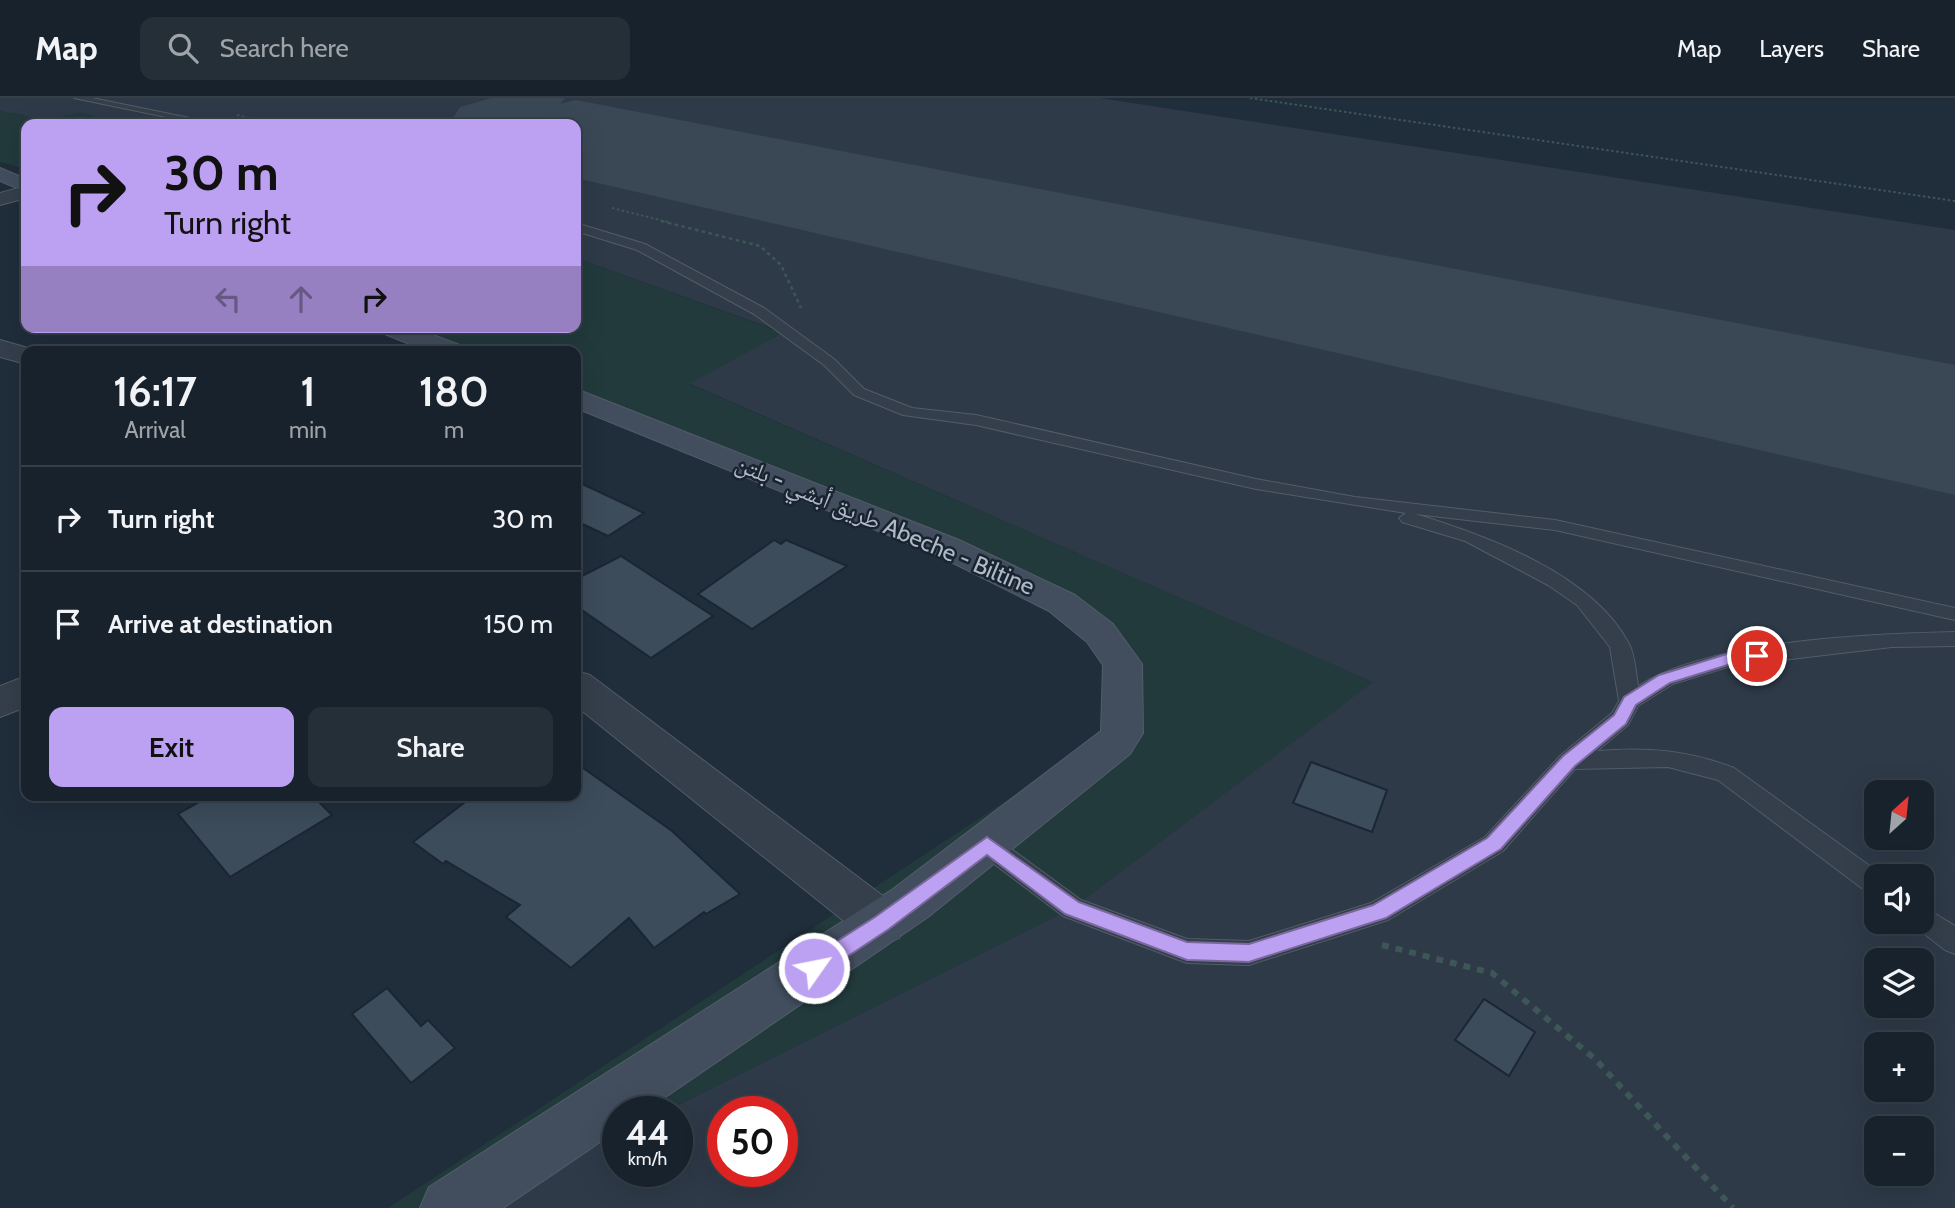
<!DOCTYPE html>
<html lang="en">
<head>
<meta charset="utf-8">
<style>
	body { margin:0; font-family:Cabin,"Noto Naskh Arabic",sans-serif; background:#252f38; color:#f1f3f6; height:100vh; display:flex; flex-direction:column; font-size:26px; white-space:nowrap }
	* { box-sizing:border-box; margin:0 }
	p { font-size:23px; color:#9fa4a9 }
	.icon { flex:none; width:38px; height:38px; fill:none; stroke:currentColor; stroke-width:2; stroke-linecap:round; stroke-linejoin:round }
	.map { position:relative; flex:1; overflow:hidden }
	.details { position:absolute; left:21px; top:248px; width:560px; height:455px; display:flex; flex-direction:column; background:#18222c; border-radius:14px; box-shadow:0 7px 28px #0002,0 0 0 2px #363f48 }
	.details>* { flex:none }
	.top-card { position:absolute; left:21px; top:21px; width:560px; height:214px; border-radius:14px; box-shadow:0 7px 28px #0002,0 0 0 2px #363f48; background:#bca0f2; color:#111; overflow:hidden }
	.needle { width:46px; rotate:27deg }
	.buttons { position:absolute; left:1864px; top:682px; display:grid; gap:14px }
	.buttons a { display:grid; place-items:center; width:70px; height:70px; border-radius:14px; background:#18222c; box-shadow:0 7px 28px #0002,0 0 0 2px #363f48; font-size:35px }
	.speed { position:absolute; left:602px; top:998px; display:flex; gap:14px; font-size:35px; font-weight:700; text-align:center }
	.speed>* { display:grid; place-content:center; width:91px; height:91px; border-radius:50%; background:#18222c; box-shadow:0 7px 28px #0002,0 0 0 2px #363f48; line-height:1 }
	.speed small { font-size:18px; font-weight:400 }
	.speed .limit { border:10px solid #d22; background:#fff; color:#111 }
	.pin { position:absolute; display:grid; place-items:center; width:60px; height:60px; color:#fff; margin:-30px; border:4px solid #fff; border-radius:50%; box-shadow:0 2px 7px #0007 }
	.me { position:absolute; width:77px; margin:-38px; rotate:57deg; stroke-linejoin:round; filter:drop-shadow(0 0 5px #0008) }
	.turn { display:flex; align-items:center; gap:24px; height:147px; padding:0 28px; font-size:32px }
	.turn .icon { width:91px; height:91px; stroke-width:2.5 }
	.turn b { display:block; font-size:49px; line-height:60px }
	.lanes { display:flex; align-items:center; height:66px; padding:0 28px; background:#0003; justify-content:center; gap:35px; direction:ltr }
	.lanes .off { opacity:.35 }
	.eta { display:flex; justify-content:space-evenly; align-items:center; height:119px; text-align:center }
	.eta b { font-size:42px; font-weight:600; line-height:49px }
	.button { display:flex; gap:14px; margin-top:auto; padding:14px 28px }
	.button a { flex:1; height:80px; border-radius:14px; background:#bca0f2; color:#111; font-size:28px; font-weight:600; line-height:80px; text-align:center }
	.button a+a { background:#252f38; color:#f1f3f6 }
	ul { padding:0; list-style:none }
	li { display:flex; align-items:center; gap:21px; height:105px; padding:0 28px; border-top:2px solid #363f48 }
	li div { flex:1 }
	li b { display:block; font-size:26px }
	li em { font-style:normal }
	header { display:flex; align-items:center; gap:42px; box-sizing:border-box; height:98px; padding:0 35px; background:#18222c; border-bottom:2px solid #363f48 }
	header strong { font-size:33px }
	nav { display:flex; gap:38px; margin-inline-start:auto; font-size:24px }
	.search { width:490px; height:63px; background:#252f38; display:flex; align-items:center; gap:18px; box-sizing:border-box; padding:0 24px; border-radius:14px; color:#9fa4a9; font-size:26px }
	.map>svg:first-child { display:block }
	.airport { fill:#2e3a48; fill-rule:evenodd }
	.green { fill:#223a3c }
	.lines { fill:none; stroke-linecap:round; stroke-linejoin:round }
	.taxiway { fill:#3a4856; fill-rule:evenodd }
	.runway { fill:#3a4856; fill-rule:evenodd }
	.building { fill:#3c4c5b; stroke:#1b2632; stroke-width:2 }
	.service-casing { stroke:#525d69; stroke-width:2 }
	.minor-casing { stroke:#525d69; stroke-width:2 }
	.tertiary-casing { stroke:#525d69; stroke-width:2 }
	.secondary-casing { stroke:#525d69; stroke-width:2 }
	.path-far2 { stroke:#3d5656; stroke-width:2; stroke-dasharray:2.5 2.5; stroke-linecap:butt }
	.path-far1 { stroke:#3d5656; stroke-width:2.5; stroke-dasharray:3.5 3.5; stroke-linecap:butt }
	.path { stroke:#3d5656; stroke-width:6; stroke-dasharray:7 7; stroke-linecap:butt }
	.service { fill:#343f4b; fill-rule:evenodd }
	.minor { fill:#343f4b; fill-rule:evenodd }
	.tertiary { fill:#343f4b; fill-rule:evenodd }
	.secondary { fill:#424e5e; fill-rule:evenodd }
	.route { fill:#bca0f2; stroke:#7a689d; stroke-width:2 }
	.labels { text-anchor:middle; stroke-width:5; stroke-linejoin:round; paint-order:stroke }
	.street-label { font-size:24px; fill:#afbac7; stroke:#192430 }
</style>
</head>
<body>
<header>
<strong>Map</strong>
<div class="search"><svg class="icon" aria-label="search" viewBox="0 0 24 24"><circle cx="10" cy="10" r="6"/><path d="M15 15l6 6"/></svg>Search here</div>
<nav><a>Map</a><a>Layers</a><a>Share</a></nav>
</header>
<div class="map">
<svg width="1955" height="1110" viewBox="0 0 1955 1110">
	<rect width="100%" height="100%" fill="#202d3b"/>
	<!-- airport -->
	<path class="airport" d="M0,0H1100L1955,132V1110H473L618,1037V1073H677V1013H666L1072,810L1372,584L688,285L782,234L576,160V26H121L81,15L46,22L0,13ZM1876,695H1922V740H1876ZM1876,779H1922V824H1876ZM1876,863H1922V908H1876ZM1876,947H1922V992H1876ZM723,1013H782V1073H723ZM1876,1031H1922V1076H1876Z"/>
	<!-- green -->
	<g class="green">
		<polygon points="0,13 46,22 81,15 121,26 26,26 26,71 0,64"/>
		<polygon points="576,160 783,235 689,286 1373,584 1072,810 666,1013 618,1013 618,1037 473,1110 388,1110 1098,642 1128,586 1046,498 576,296 576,254 477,254 420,229 576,229"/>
	</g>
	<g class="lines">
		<!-- taxiway -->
		<path class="taxiway" d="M491,0H565C545,29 489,26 457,26L453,20L460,9Z"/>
		<!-- runway -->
		<polygon class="runway" points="576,2 1955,267 1955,397 576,80 576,26 520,26 529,13"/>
	</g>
	<!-- building -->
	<g class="building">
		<polygon points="576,383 644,415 608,438 576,423"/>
		<polygon points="774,442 781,446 786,442 847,468 752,531 698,496"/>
		<polygon points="621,458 713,518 651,560 576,508 576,481"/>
		<polygon points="1311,664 1387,692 1372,734 1293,705"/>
		<polygon points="576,665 672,733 740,796 706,816 704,814 654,850 629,820 571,870 506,819 520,807 446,763 443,766 413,744 473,698 576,698"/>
		<polygon points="210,698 313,698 332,717 230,779 178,716"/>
		<polygon points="387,890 421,928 428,922 455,950 411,985 352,916"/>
		<polygon points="1484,901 1535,934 1509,978 1455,942"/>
	</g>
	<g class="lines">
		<defs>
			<g id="service">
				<polygon points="74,0 92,0 219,26 200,26"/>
				<path d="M576,125L645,146L764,210L834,261L864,291L912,310L976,317L1256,381L1355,399L1555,422L1955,510V522L1555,432L1415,416C1485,437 1593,476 1629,546C1635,557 1636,575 1638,588C1712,542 1868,536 1955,534V548L1892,549L1731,568L1673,586L1638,608L1628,627L1597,653C1646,649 1688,652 1734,670L1885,779H1876V797L1867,794L1718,682L1668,669L1575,671L1503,753L1388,822L1249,867L1187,865L1063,818L978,754L974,747L978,740L987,737L996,740L1081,802L1187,841L1249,843L1371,805L1485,739L1561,657L1612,615L1619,603L1610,549L1577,507L1548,487L1465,443L1402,424L1399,420L1406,415L1256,391L976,327L903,317L854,297L824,267L754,216L637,152L576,133Z"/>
				<polygon points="1922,808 1955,828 1955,856 1945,852 1913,827 1911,824 1922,824"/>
			</g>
			<g id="minor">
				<polygon points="0,242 35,252 36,254 26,254 26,266 0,259"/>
				<polygon points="576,573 590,577 899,810 907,825 899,840 882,846 865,840 576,608"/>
				<polygon points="26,578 26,609 0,619 0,588"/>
			</g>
			<polygon id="tertiary" points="26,88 26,100 0,107 0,95"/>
			<g id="secondary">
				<polygon points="0,70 26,81 26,94 0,83"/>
				<polygon points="376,229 413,229 462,248 466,254 429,254 380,234"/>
				<polygon points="576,291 959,442 1075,497 1113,526 1142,566 1143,635 1130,656 928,819 645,1013 618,1013 618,1032 503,1110 420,1110 429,1089 893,791 1101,633 1103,567 1087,544 1049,513 935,456 576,310"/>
			</g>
		</defs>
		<!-- service casing -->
		<use href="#service" class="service-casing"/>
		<!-- minor casing -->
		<use href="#minor" class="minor-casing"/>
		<!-- tertiary casing -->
		<use href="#tertiary" class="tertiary-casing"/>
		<!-- secondary casing -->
		<use href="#secondary" class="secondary-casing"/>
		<!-- path-far2 -->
		<g class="path-far2">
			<polyline points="1250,0 1955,103"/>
			<polyline points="237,17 274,26"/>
			<polyline points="612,110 668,124"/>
		</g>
		<!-- path-far1 -->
		<polyline class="path-far1" points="661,123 760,148 781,167 801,210"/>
		<!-- path -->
		<polyline class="path" points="1382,847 1492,875 1595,961 1733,1110"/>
		<!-- service -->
		<use href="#service" class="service"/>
		<!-- minor -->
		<use href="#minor" class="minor"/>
		<!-- tertiary -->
		<use href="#tertiary" class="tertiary"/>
		<!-- secondary -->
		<use href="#secondary" class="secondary"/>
	</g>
	<!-- route -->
	<polygon class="route" points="1757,552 1763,554 1763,562 1731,566 1670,585 1636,607 1626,626 1575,668 1501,751 1386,820 1249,864 1187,862 1065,816 987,757 889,831 821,876 814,879 806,876 803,870 806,863 875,819 987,739 1079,804 1187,844 1249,846 1373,807 1487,740 1563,658 1614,617 1624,599 1659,577 1730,555"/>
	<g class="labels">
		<!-- street labels -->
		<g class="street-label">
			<text transform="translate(885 427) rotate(23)" y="8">طريق أبشي - بلتن Abeche - Biltine</text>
		</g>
	</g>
</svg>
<div class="buttons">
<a><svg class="needle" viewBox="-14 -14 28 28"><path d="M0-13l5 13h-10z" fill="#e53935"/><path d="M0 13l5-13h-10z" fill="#9fa4a9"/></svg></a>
<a><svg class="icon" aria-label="sound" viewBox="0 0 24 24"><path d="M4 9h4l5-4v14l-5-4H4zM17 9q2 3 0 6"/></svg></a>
<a><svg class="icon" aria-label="layers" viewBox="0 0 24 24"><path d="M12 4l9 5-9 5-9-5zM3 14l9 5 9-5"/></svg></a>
<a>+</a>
<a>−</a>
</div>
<div class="speed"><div>44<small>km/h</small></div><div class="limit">50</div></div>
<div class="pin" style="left:1757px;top:558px;background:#d93025"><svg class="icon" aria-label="arrive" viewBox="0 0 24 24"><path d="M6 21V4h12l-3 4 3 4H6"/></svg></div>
<svg class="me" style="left:814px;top:870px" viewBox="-20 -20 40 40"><circle r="17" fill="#bca0f2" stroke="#fff" stroke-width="3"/><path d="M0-11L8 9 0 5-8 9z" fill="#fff"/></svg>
<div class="top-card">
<div class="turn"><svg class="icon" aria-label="right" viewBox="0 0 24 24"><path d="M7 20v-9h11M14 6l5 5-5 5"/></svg><div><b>30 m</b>Turn right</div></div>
<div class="lanes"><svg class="icon off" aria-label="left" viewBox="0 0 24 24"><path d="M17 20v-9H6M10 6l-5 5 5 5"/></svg><svg class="icon off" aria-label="ahead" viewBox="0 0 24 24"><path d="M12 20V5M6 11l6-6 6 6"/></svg><svg class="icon" aria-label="right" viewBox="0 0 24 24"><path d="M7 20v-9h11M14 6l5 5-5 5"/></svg></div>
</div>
<section class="details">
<div class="eta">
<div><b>16:17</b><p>Arrival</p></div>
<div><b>1</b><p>min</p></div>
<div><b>180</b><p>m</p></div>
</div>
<ul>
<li><svg class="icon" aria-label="right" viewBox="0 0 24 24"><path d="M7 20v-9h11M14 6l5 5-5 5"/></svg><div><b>Turn right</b></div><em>30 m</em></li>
<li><svg class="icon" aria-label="arrive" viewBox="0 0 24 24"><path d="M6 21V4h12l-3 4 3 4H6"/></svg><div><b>Arrive at destination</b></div><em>150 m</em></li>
</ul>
<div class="button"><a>Exit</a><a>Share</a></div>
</section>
</div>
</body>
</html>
